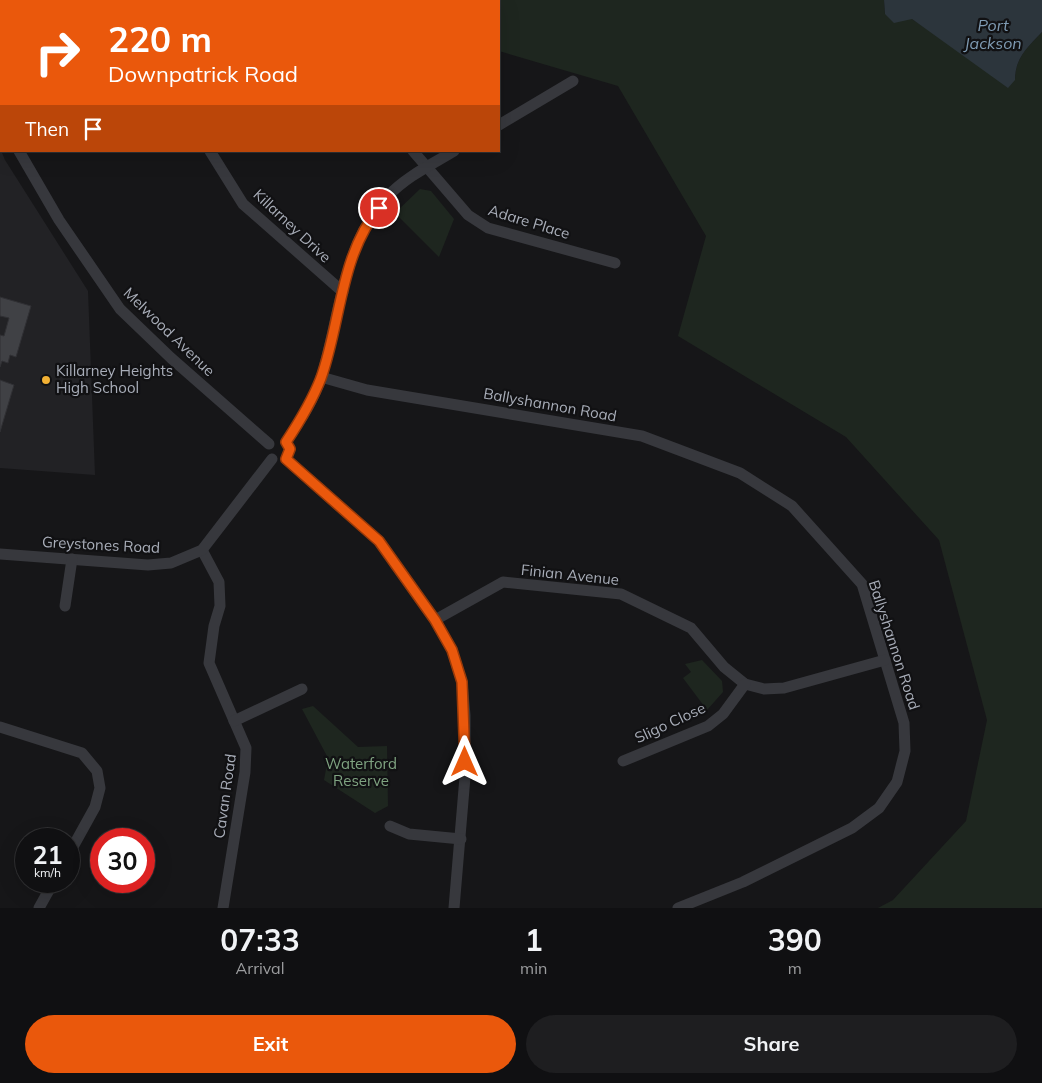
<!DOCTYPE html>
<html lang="en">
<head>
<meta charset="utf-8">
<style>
	body { margin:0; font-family:Mulish,sans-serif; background:#1e1e20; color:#f1f3f6; height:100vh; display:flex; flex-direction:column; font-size:19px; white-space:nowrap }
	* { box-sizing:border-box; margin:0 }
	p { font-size:16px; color:#9c9d9f }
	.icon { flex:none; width:28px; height:28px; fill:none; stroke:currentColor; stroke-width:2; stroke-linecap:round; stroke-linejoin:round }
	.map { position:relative; height:908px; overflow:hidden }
	.panel { display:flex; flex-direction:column; background:#101012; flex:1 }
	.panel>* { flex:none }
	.hud { position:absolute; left:0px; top:0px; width:500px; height:152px; box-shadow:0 5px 20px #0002,0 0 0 1px #303032; background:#ea580c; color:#fff; overflow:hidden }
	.speed { position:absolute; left:15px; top:828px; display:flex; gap:10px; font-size:25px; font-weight:700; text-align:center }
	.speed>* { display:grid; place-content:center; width:65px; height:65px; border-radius:50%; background:#101012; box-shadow:0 5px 20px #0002,0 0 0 1px #303032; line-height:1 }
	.speed small { font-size:12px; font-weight:400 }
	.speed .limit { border:8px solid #d22; background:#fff; color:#111 }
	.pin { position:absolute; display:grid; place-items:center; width:42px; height:42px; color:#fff; margin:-21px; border:2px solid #fff; border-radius:50%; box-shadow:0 1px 5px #0007 }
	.me { position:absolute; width:55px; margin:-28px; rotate:0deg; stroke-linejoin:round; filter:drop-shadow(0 0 4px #0008) }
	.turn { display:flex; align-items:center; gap:18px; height:105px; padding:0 25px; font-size:22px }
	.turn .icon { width:65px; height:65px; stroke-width:2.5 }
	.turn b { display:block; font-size:35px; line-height:42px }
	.then { display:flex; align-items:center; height:48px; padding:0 25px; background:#0003; gap:10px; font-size:19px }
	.eta { display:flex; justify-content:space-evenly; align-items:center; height:85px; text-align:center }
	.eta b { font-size:30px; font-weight:700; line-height:35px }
	.action { display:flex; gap:10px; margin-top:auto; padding:10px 25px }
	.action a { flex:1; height:58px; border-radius:30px; background:#ea580c; color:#fff; font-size:20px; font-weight:700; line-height:58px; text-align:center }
	.action a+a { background:#1e1e20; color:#f1f3f6 }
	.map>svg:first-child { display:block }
	.built { fill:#222225 }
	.green { fill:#1e261f }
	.water { fill:#2c353c }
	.building { fill:#404145; stroke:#303034 }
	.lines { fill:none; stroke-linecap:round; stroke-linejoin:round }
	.street { stroke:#37383d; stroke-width:11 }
	.route-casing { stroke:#983908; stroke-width:12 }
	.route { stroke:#ea580c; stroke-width:9 }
	.poi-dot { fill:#f2b134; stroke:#111113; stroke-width:2 }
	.labels { text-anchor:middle; stroke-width:4.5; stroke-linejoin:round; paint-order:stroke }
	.street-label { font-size:15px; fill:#a8adb8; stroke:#111113 }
	.poi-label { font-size:15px; fill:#a8adb8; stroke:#111113; text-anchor:start }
	.park-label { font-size:15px; fill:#7fa381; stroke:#111113 }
	.water-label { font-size:16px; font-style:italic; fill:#7f9bb3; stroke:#111113 }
</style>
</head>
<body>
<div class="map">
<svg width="1042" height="908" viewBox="0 0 1042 908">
	<rect width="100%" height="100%" fill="#161618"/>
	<!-- built -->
	<polygon class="built" points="0,148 5,160 88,291 95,475 0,468"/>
	<!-- green -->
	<g class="green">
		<path d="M415,0H884L885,14L912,19L955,48L1015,80C1015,58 1027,48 1042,32V908H878L893,900L966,821L987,720L939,540L846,437L678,336L706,236L618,86L499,51V1Z"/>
		<polygon points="420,189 431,191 454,219 439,257 395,213"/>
		<polygon points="702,660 722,681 723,692 707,710 683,678 691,672 685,664"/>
		<polygon points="313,706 358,747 387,746 388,806 375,813 324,780 328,758 302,709"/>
	</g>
	<!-- water -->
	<path class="water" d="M884,0H1042V32C1027,48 1015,58 1015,80L1008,88L912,19L894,23L885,14Z"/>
	<!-- building -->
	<g class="building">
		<polygon points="0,297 31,306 16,357 10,355 8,363 2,361 0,367 0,335 4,336 9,318 0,316"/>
		<polygon points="0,380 14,385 0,432"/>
	</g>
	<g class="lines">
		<!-- street -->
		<g class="street">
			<polyline points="309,0 309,1"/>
			<polyline points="125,1 125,0"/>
			<polyline points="0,109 1,113"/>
			<polyline points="499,125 573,81"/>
			<polyline points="19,151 59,220 120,309 171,358 269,444"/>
			<polyline points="210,151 243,204 343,292"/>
			<polyline points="413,151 468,215 488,228 615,263"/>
			<polyline points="321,377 367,390 642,436 740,473 792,506 862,584 904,723 905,751 897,782 879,808 852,828 743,882 678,908"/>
			<path d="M286,442C300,421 314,400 322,375C340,315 343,243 388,196C407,176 431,165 454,151"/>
			<polyline points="286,459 379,541 435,620 452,650 462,682 465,715 465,777 454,908"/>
			<polyline points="202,550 219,582 220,606 214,626 209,663 246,748 245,772 223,908"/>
			<polyline points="0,554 148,565 171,563 202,550 272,459"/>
			<polyline points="65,606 72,559"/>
			<polyline points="435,620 503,582 621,594 691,628 724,667 745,684 764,689 784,688 885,660"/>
			<polyline points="234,721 302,689"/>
			<polyline points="0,727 82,753 97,771 100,788 95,807 69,854"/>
			<polyline points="623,761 708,726 723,714 745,684"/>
			<polyline points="390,826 409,834 461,839"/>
			<polyline points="39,908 54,881"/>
		</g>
	</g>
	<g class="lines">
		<defs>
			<path id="route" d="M379,208C340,256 341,322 321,378C312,401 300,421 286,442L290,449L286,459L379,541L435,620L452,650L462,682L465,762"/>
		</defs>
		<!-- route casing -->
		<use href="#route" class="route-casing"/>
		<!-- route -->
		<use href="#route" class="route"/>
	</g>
	<!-- markers -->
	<circle class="poi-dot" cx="46" cy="380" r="5"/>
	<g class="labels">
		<!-- street labels -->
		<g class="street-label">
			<text transform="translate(529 222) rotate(17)" y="5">Adare Place</text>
			<text transform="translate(292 226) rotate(43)" y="5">Killarney Drive</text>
			<text transform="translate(169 332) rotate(44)" y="5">Melwood Avenue</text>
			<text transform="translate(550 405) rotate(10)" y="5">Ballyshannon Road</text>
			<text transform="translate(101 545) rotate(3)" y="5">Greystones Road</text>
			<text transform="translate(570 575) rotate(6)" y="5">Finian Avenue</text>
			<text transform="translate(894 645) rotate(72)" y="5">Ballyshannon Road</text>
			<text transform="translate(670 723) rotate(-25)" y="5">Sligo Close</text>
			<text transform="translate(225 796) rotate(-82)" y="5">Cavan Road</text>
		</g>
		<!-- poi labels -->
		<g class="poi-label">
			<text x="56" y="376">Killarney Heights<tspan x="56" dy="17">High School</tspan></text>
		</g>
		<!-- park labels -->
		<g class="park-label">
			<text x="361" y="769">Waterford<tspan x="361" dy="17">Reserve</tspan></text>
		</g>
		<!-- water labels -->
		<g class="water-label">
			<text x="993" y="31">Port<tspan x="993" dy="18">Jackson</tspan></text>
		</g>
	</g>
</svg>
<div class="speed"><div>21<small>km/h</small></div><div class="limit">30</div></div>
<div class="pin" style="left:379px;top:208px;background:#d93025"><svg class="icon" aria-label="arrive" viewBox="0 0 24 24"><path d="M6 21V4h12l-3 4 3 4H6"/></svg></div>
<svg class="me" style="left:465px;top:762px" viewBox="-20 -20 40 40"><path d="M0-17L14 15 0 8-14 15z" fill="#ea580c" stroke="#fff" stroke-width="4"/></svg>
<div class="hud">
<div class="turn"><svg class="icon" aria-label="right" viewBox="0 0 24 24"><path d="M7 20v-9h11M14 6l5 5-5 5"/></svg><div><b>220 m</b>Downpatrick Road</div></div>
<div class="then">Then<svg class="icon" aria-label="arrive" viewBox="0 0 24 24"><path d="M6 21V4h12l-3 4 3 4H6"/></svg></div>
</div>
</div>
<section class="panel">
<div class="eta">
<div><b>07:33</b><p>Arrival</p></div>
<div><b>1</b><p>min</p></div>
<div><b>390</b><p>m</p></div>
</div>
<div class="action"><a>Exit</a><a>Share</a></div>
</section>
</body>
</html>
